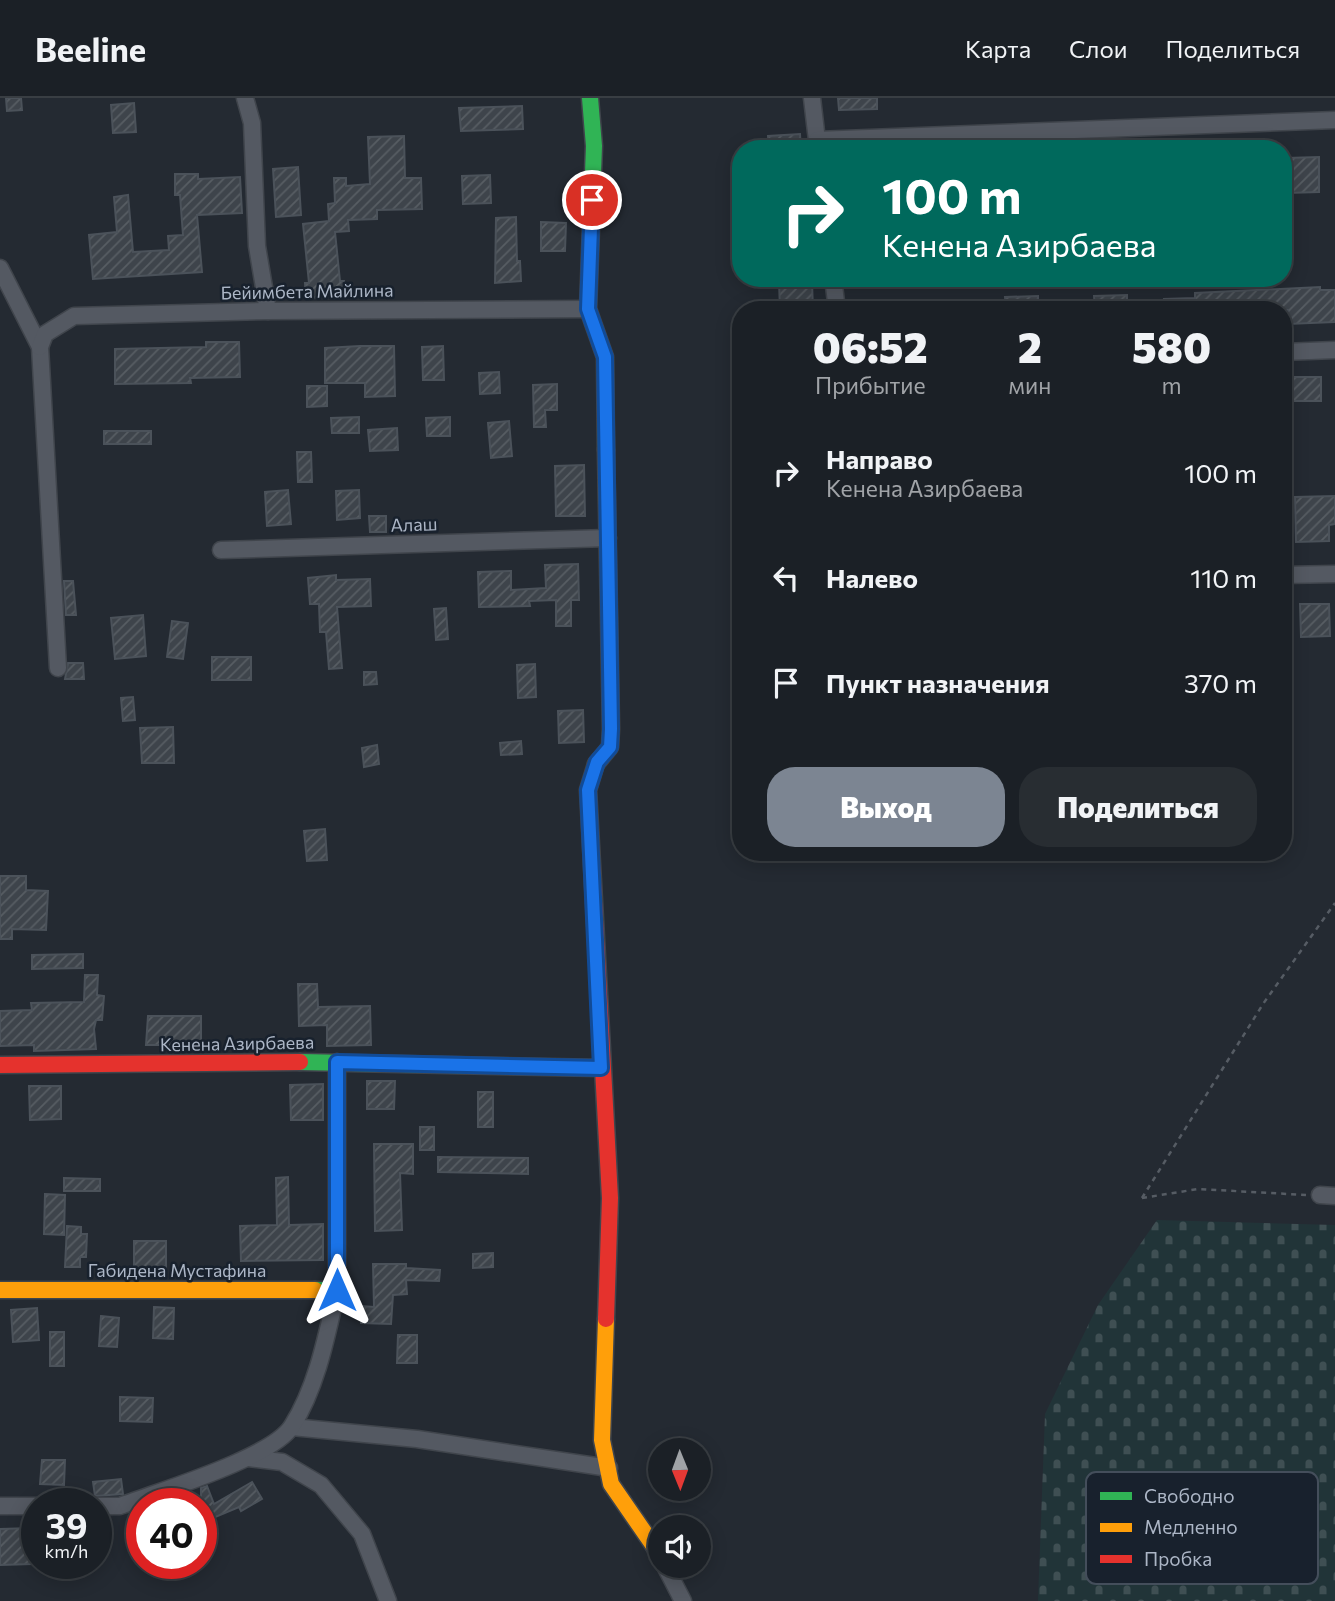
<!DOCTYPE html>
<html lang="ru">
<head>
<meta charset="utf-8">
<style>
	body { margin:0; font-family:Commissioner,sans-serif; background:#282d32; color:#f1f3f6; height:100vh; display:flex; flex-direction:column; font-size:26px; white-space:nowrap }
	* { box-sizing:border-box; margin:0 }
	p { font-size:23px; color:#a0a3a7 }
	.icon { flex:none; width:38px; height:38px; fill:none; stroke:currentColor; stroke-width:2; stroke-linecap:round; stroke-linejoin:round }
	.map { position:relative; flex:1; overflow:hidden }
	.sheet { position:absolute; left:732px; top:203px; width:560px; height:560px; display:flex; flex-direction:column; background:#1b2026; border-radius:28px; box-shadow:0 4px 18px #0003,0 0 0 2px #393e43 }
	.sheet>* { flex:none }
	.hud { position:absolute; left:732px; top:42px; width:560px; height:147px; border-radius:28px; box-shadow:0 4px 18px #0003,0 0 0 2px #393e43; background:#00695c; color:#fff; overflow:hidden }
	.needle { width:46px; rotate:179deg }
	.controls { position:absolute; left:648px; top:1340px; display:grid; gap:14px }
	.controls a { display:grid; place-items:center; width:63px; height:63px; border-radius:50%; background:#1b2026; box-shadow:0 4px 18px #0003,0 0 0 2px #393e43; font-size:35px }
	.speed { position:absolute; left:21px; top:1390px; display:flex; gap:14px; font-size:35px; font-weight:700; text-align:center }
	.speed>* { display:grid; place-content:center; width:91px; height:91px; border-radius:50%; background:#1b2026; box-shadow:0 4px 18px #0003,0 0 0 2px #393e43; line-height:1 }
	.speed small { font-size:18px; font-weight:400 }
	.speed .limit { border:10px solid #d22; background:#fff; color:#111 }
	.pin { position:absolute; display:grid; place-items:center; width:60px; height:60px; color:#fff; margin:-30px; border:4px solid #fff; border-radius:50%; box-shadow:0 2px 7px #0007 }
	.me { position:absolute; width:77px; margin:-38px; rotate:0deg; stroke-linejoin:round; filter:drop-shadow(0 0 5px #0008) }
	.turn { display:flex; align-items:center; gap:24px; height:147px; padding:0 35px; font-size:32px }
	.turn .icon { width:91px; height:91px; stroke-width:2.5 }
	.turn b { display:block; font-size:49px; line-height:60px }
	.eta { display:flex; justify-content:space-evenly; align-items:center; height:119px; text-align:center }
	.eta b { font-size:42px; font-weight:800; line-height:49px }
	.action { display:flex; gap:14px; margin-top:auto; padding:14px 35px }
	.action a { flex:1; height:80px; border-radius:28px; background:#7c8592; color:#fff; font-size:28px; font-weight:800; line-height:80px; text-align:center }
	.action a+a { background:#282d32; color:#f1f3f6 }
	ul { padding:0; list-style:none }
	li { display:flex; align-items:center; gap:21px; height:105px; padding:0 35px }
	li div { flex:1 }
	li b { display:block; font-size:26px }
	li em { font-style:normal }
	header { display:flex; align-items:center; gap:42px; box-sizing:border-box; height:98px; padding:0 35px; background:#1b2026; border-bottom:2px solid #393e43 }
	header strong { font-size:33px }
	nav { display:flex; gap:38px; margin-inline-start:auto; font-size:24px }
	.map>svg:first-child { display:block }
	.cemetery { fill:url(#cemetery-stones) }
	.building { fill:url(#building-hatch); stroke:#4b525a; stroke-width:2 }
	.lines { fill:none; stroke-linecap:round; stroke-linejoin:round }
	.street-casing { stroke:#40454c; stroke-width:19 }
	.fast-casing { stroke:#40454c; stroke-width:19 }
	.slow-casing { stroke:#40454c; stroke-width:19 }
	.jam-casing { stroke:#40454c; stroke-width:19 }
	.path { stroke:#565c64; stroke-width:2.5; stroke-dasharray:5 5; stroke-linecap:butt }
	.street { stroke:#545962; stroke-width:16 }
	.fast { stroke:#30b455; stroke-width:16 }
	.slow { stroke:#ff9f0a; stroke-width:16 }
	.jam { stroke:#e5322d; stroke-width:16 }
	.route-casing { stroke:#114b97; stroke-width:18 }
	.route { stroke:#1a73e8; stroke-width:12 }
	.labels { text-anchor:middle; stroke-width:5; stroke-linejoin:round; paint-order:stroke }
	.street-label { font-size:18px; fill:#acb6c6; stroke:#18212d }
	.key { fill:#18212d; stroke:#444e5b; stroke-width:2 }
	.key-label { font-size:19px; fill:#acb6c6 }
</style>
</head>
<body>
<header>
<strong>Beeline</strong>
<nav><a>Карта</a><a>Слои</a><a>Поделиться</a></nav>
</header>
<div class="map">
<svg width="1335" height="1503" viewBox="0 0 1335 1503">
	<defs>
		<pattern id="cemetery-stones" width="16" height="16" patternUnits="userSpaceOnUse" patternTransform="scale(1.75)"><rect width="16" height="16" fill="#213438"/><path d="M2 7V4a2 2 0 0 1 4 0v3zM10 15v-3a2 2 0 0 1 4 0v3z" fill="#3f4f53"/></pattern>
		<pattern id="building-hatch" width="6" height="6" patternUnits="userSpaceOnUse" patternTransform="scale(1.75)"><rect width="6" height="6" fill="#3e444b"/><path d="M-1 1l2-2M0 6l6-6M5 7l2-2" fill="none" stroke="#575d63"/></pattern>
	</defs>
	<rect width="100%" height="100%" fill="#242a32"/>
	<!-- cemetery -->
	<polygon class="cemetery" points="1157,1122 1335,1127 1335,1503 1038,1503 1045,1316 1098,1207"/>
	<!-- building -->
	<g class="building">
		<polygon points="6,0 21,0 22,12 7,13"/>
		<polygon points="838,0 877,0 877,11 839,12"/>
		<polygon points="134,5 136,34 113,35 111,7"/>
		<polygon points="522,8 523,31 461,33 459,10"/>
		<polygon points="800,36 801,51 769,51 768,38"/>
		<polygon points="404,38 405,80 421,80 422,111 377,112 377,121 348,122 349,133 335,134 340,183 344,183 345,198 306,200 305,185 309,185 303,126 329,123 328,106 335,105 334,80 346,80 346,88 370,86 368,39"/>
		<polygon points="1319,59 1319,94 1287,95 1286,60"/>
		<polygon points="298,69 301,117 276,119 273,71"/>
		<polygon points="175,76 198,76 198,81 240,79 242,115 197,117 202,174 93,181 89,137 117,134 114,99 128,97 133,154 169,152 168,138 183,137 180,97 175,97"/>
		<polygon points="490,77 491,105 463,106 462,78"/>
		<polygon points="516,119 517,163 520,163 521,183 495,185 496,120"/>
		<polygon points="541,124 566,125 565,153 541,153"/>
		<polygon points="779,184 812,184 813,212 780,212"/>
		<polygon points="1320,189 1320,192 1335,192 1335,224 1288,226 1288,212 1165,212 1164,201 1195,200 1195,195"/>
		<polygon points="1127,197 1127,212 1095,212 1094,198"/>
		<polygon points="1038,198 1038,212 1006,212 1005,199"/>
		<polygon points="206,244 239,244 240,279 190,280 191,285 115,286 115,251 206,249"/>
		<polygon points="360,248 394,248 395,298 365,299 365,285 325,285 325,250"/>
		<polygon points="443,248 444,282 423,282 422,249"/>
		<polygon points="499,274 500,295 480,296 479,275"/>
		<rect x="1288" y="279" width="33" height="24"/>
		<polygon points="557,286 557,312 545,312 546,329 534,329 533,287"/>
		<polygon points="307,288 327,288 327,308 307,309"/>
		<polygon points="359,319 359,335 332,335 331,320"/>
		<polygon points="450,319 450,338 427,338 426,320"/>
		<polygon points="509,323 512,358 491,360 488,325"/>
		<polygon points="397,330 398,352 370,353 368,332"/>
		<rect x="104" y="333" width="47" height="13"/>
		<polygon points="297,354 311,354 312,384 298,384"/>
		<polygon points="584,367 585,418 556,418 555,368"/>
		<polygon points="288,392 291,426 267,428 265,394"/>
		<polygon points="359,392 360,420 337,422 336,393"/>
		<polygon points="1335,398 1335,426 1329,427 1329,443 1296,444 1295,399"/>
		<polygon points="369,418 386,418 386,434 370,434"/>
		<polygon points="578,466 579,502 571,502 571,528 556,528 556,502 529,503 530,508 479,509 478,474 511,473 511,492 546,490 545,467"/>
		<polygon points="336,477 336,482 370,481 371,508 337,509 342,570 329,571 326,534 320,534 319,506 310,506 308,480"/>
		<polygon points="64,483 73,483 76,517 66,517"/>
		<polygon points="1300,506 1329,506 1330,538 1301,539"/>
		<polygon points="446,510 448,541 436,542 434,511"/>
		<polygon points="143,517 146,558 115,561 111,520"/>
		<polygon points="172,523 188,525 183,561 167,559"/>
		<rect x="212" y="559" width="39" height="23"/>
		<polygon points="68,565 83,565 84,581 65,581"/>
		<polygon points="535,566 536,599 518,600 517,567"/>
		<polygon points="364,574 376,574 377,586 364,587"/>
		<polygon points="133,599 135,622 123,623 121,600"/>
		<polygon points="583,612 584,644 559,645 558,613"/>
		<polygon points="173,629 174,665 142,665 140,630"/>
		<polygon points="521,643 522,656 501,657 500,645"/>
		<polygon points="377,647 379,666 364,669 362,650"/>
		<polygon points="325,731 327,762 307,763 304,733"/>
		<polygon points="0,778 26,778 26,792 48,793 46,832 12,831 12,841 0,841"/>
		<polygon points="83,856 83,870 32,871 32,857"/>
		<polygon points="85,877 98,877 97,897 104,898 102,922 96,922 94,931 96,951 34,953 34,947 0,948 0,913 32,912 31,905 84,904"/>
		<polygon points="298,886 317,886 318,909 370,908 371,947 327,948 327,927 299,928"/>
		<polygon points="148,918 201,918 201,947 146,947"/>
		<polygon points="367,983 395,983 394,1011 367,1011"/>
		<polygon points="323,986 323,1022 291,1022 290,987"/>
		<polygon points="29,988 61,988 61,1021 30,1022"/>
		<rect x="478" y="994" width="15" height="35"/>
		<rect x="420" y="1029" width="14" height="23"/>
		<polygon points="374,1046 413,1046 413,1076 400,1075 402,1132 375,1133"/>
		<polygon points="438,1059 528,1060 528,1076 438,1074"/>
		<polygon points="288,1079 289,1127 323,1126 323,1162 241,1163 240,1128 277,1127 276,1080"/>
		<polygon points="64,1080 100,1081 100,1093 64,1093"/>
		<polygon points="45,1096 65,1097 64,1137 44,1136"/>
		<polygon points="67,1128 81,1129 81,1136 87,1136 86,1159 80,1159 80,1169 65,1169"/>
		<rect x="134" y="1143" width="32" height="31"/>
		<polygon points="493,1155 493,1169 473,1170 473,1156"/>
		<polygon points="373,1166 406,1166 406,1170 440,1172 439,1183 406,1182 407,1196 393,1197 391,1226 361,1225 362,1208 374,1209"/>
		<polygon points="154,1209 174,1210 173,1241 153,1240"/>
		<polygon points="37,1210 39,1242 13,1244 11,1212"/>
		<polygon points="101,1218 119,1220 117,1249 99,1248"/>
		<rect x="50" y="1234" width="14" height="34"/>
		<polygon points="398,1237 417,1237 417,1265 397,1265"/>
		<polygon points="120,1299 153,1300 152,1324 120,1323"/>
		<polygon points="42,1362 65,1362 64,1387 40,1386"/>
		<polygon points="121,1381 123,1396 95,1398 93,1384"/>
		<polygon points="252,1384 262,1401 241,1413 239,1409 201,1425 201,1390 207,1388 214,1406"/>
		<polygon points="31,1430 32,1466 0,1467 0,1431"/>
	</g>
	<g class="lines">
		<defs>
			<g id="street">
				<polyline points="245,0 252,25 257,148 268,213"/>
				<polyline points="812,0 818,51"/>
				<polyline points="817,42 1335,22"/>
				<polyline points="0,170 40,249 58,570"/>
				<polyline points="833,180 837,212"/>
				<polyline points="40,249 45,236 74,218 268,213 588,211"/>
				<polyline points="1283,254 1335,252"/>
				<polyline points="221,452 608,440"/>
				<polyline points="1283,477 1335,476"/>
				<polyline points="1320,1097 1335,1098"/>
				<polyline points="292,1329 417,1341 609,1370"/>
				<polyline points="249,1360 282,1364 321,1387 362,1436 388,1503"/>
				<polyline points="0,1408 37,1408"/>
				<path d="M96,1408H120C159,1393 272,1360 292,1328C317,1289 327,1236 337,1192"/>
				<polyline points="665,1468 683,1503"/>
			</g>
			<g id="fast">
				<polyline points="590,0 594,48 588,211 605,259 606,352"/>
				<polyline points="300,964 601,970"/>
				<polyline points="315,1192 337,1192 337,964"/>
			</g>
			<g id="slow">
				<polyline points="596,666 610,649 611,631 606,352"/>
				<polyline points="0,1192 315,1192"/>
				<polyline points="606,1221 602,1342 611,1386 660,1457"/>
			</g>
			<g id="jam">
				<polyline points="596,666 588,692 610,1100 606,1221"/>
				<polyline points="0,967 300,964"/>
			</g>
		</defs>
		<!-- street casing -->
		<use href="#street" class="street-casing"/>
		<!-- fast casing -->
		<use href="#fast" class="fast-casing"/>
		<!-- slow casing -->
		<use href="#slow" class="slow-casing"/>
		<!-- jam casing -->
		<use href="#jam" class="jam-casing"/>
		<!-- path -->
		<g class="path">
			<polyline points="1142,1100 1263,906 1335,805"/>
			<polyline points="1142,1100 1198,1091 1306,1097"/>
		</g>
		<!-- street -->
		<use href="#street" class="street"/>
		<!-- fast -->
		<use href="#fast" class="fast"/>
		<!-- slow -->
		<use href="#slow" class="slow"/>
		<!-- jam -->
		<use href="#jam" class="jam"/>
	</g>
	<g class="lines">
		<defs>
			<polyline id="route" points="337,1192 337,964 601,970 588,692 597,664 610,649 611,631 605,259 588,211 592,102"/>
		</defs>
		<!-- route casing -->
		<use href="#route" class="route-casing"/>
		<!-- route -->
		<use href="#route" class="route"/>
	</g>
	<g class="labels">
		<!-- street labels -->
		<g class="street-label">
			<text transform="translate(307 194) rotate(-1)" y="6">Бейимбета Майлина</text>
			<text transform="translate(414 427) rotate(-2)" y="6">Алаш</text>
			<text transform="translate(237 946) rotate(-1)" y="6">Кенена Азирбаева</text>
			<text x="177" y="1179">Габидена Мустафина</text>
		</g>
	</g>
	<!-- legend -->
	<rect x="1086" y="1374" width="232" height="112" rx="10" class="key"/>
	<rect x="1100" y="1394" width="32" height="8" fill="#30b455"/>
	<rect x="1100" y="1425" width="32" height="9" fill="#ff9f0a"/>
	<rect x="1100" y="1457" width="32" height="8" fill="#e5322d"/>
	<g class="key-label">
		<text x="1144" y="1405">Свободно</text>
		<text x="1144" y="1436">Медленно</text>
		<text x="1144" y="1468">Пробка</text>
	</g>
</svg>
<div class="controls">
<a><svg class="needle" viewBox="-14 -14 28 28"><path d="M0-13l5 13h-10z" fill="#e53935"/><path d="M0 13l5-13h-10z" fill="#a0a3a7"/></svg></a>
<a><svg class="icon" aria-label="sound" viewBox="0 0 24 24"><path d="M4 9h4l5-4v14l-5-4H4zM17 9q2 3 0 6"/></svg></a>
</div>
<div class="speed"><div>39<small>km/h</small></div><div class="limit">40</div></div>
<div class="pin" style="left:592px;top:102px;background:#d93025"><svg class="icon" aria-label="arrive" viewBox="0 0 24 24"><path d="M6 21V4h12l-3 4 3 4H6"/></svg></div>
<svg class="me" style="left:337px;top:1192px" viewBox="-20 -20 40 40"><path d="M0-17L14 15 0 8-14 15z" fill="#1a73e8" stroke="#fff" stroke-width="4"/></svg>
<div class="hud">
<div class="turn"><svg class="icon" aria-label="right" viewBox="0 0 24 24"><path d="M7 20v-9h11M14 6l5 5-5 5"/></svg><div><b>100 m</b>Кенена Азирбаева</div></div>
</div>
<section class="sheet">
<div class="eta">
<div><b>06:52</b><p>Прибытие</p></div>
<div><b>2</b><p>мин</p></div>
<div><b>580</b><p>m</p></div>
</div>
<ul>
<li><svg class="icon" aria-label="right" viewBox="0 0 24 24"><path d="M7 20v-9h11M14 6l5 5-5 5"/></svg><div><b>Направо</b><p>Кенена Азирбаева</p></div><em>100 m</em></li>
<li><svg class="icon" aria-label="left" viewBox="0 0 24 24"><path d="M17 20v-9H6M10 6l-5 5 5 5"/></svg><div><b>Налево</b></div><em>110 m</em></li>
<li><svg class="icon" aria-label="arrive" viewBox="0 0 24 24"><path d="M6 21V4h12l-3 4 3 4H6"/></svg><div><b>Пункт назначения</b></div><em>370 m</em></li>
</ul>
<div class="action"><a>Выход</a><a>Поделиться</a></div>
</section>
</div>
</body>
</html>
